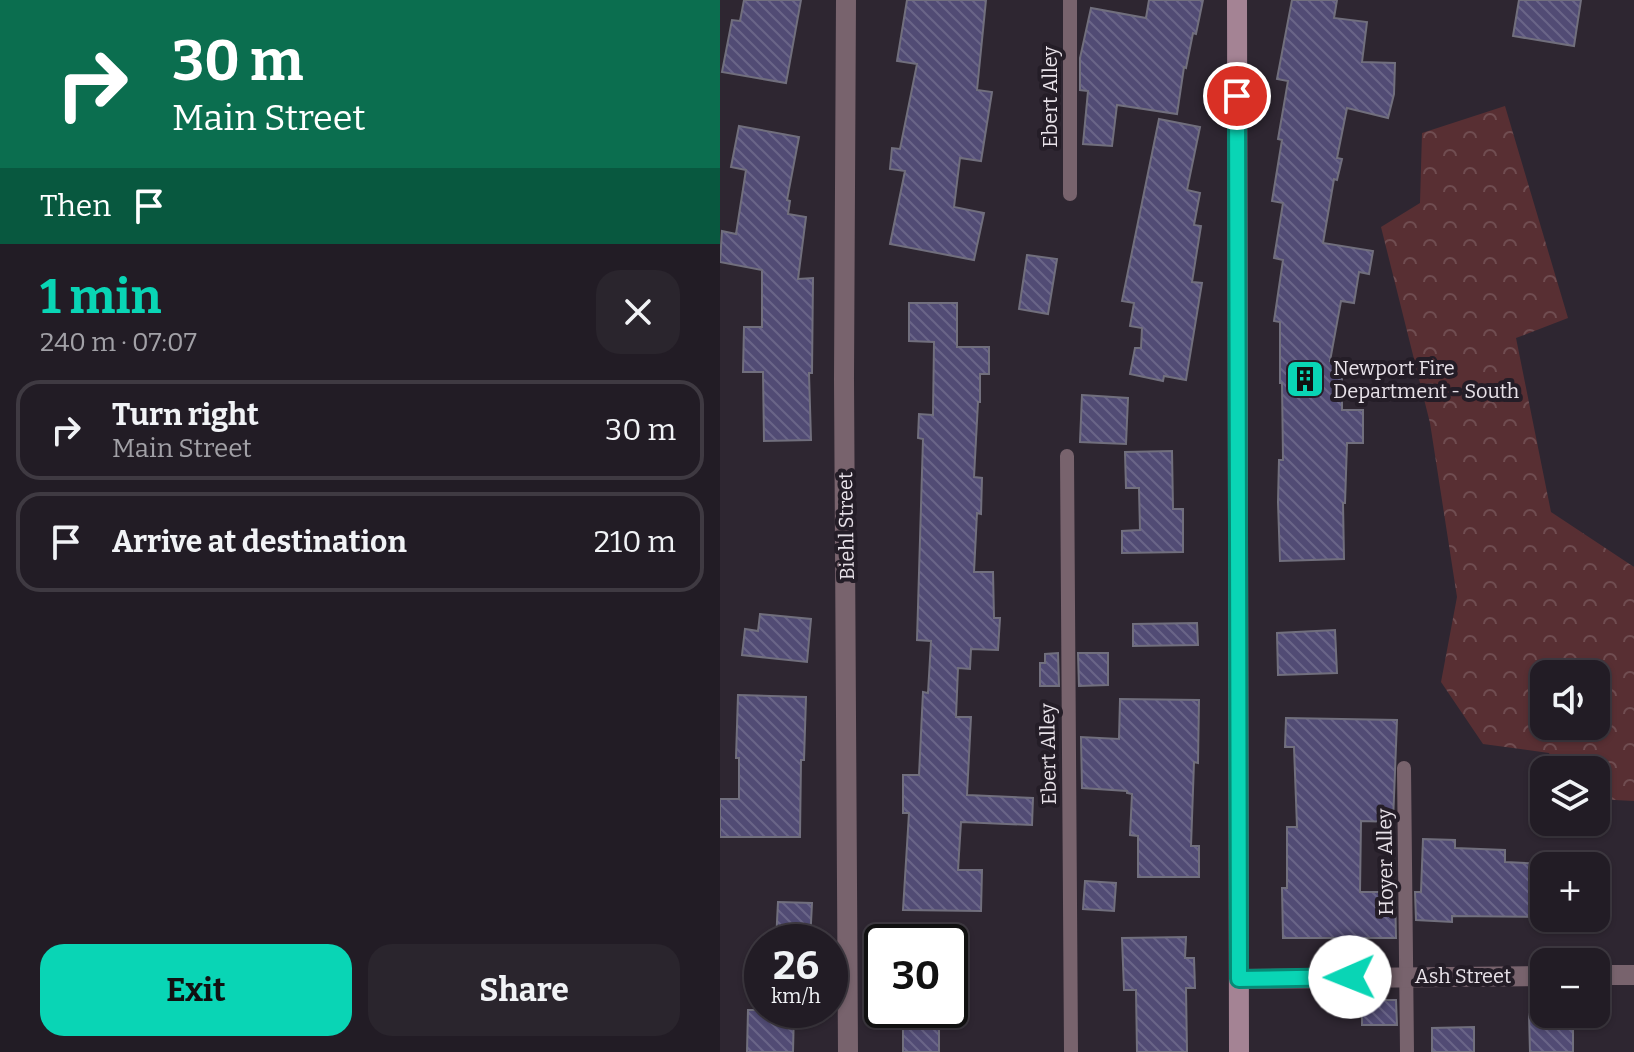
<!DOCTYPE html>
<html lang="en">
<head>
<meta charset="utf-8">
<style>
	body { margin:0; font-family:Bitter,serif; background:#2a252d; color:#f1f3f6; height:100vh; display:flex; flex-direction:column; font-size:30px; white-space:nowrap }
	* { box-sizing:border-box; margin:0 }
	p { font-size:26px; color:#a2a1a7 }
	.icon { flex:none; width:44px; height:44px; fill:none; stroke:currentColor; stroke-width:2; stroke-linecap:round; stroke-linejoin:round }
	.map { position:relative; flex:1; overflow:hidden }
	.details { display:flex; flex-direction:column; background:#221c25; width:720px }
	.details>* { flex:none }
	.top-card { background:#0b6e4f; color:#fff; overflow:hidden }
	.tools { position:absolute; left:810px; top:660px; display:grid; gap:16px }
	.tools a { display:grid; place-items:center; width:80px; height:80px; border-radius:16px; background:#221c25; box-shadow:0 2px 6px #0004,0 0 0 2px #3f3a42; font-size:40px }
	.speed { position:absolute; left:24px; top:924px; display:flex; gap:16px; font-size:40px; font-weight:700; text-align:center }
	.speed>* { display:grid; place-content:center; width:104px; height:104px; border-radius:50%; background:#221c25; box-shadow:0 2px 6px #0004,0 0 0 2px #3f3a42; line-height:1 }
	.speed small { font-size:20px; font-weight:400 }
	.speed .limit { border:4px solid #111; border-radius:12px; background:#fff; color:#111 }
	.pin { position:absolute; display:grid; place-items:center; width:68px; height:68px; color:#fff; margin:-34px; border:4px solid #fff; border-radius:50%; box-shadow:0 2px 8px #0007 }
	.me { position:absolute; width:88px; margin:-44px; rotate:269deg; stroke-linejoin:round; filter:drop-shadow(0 0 6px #0008) }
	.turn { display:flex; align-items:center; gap:28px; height:168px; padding:0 40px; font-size:36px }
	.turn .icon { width:104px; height:104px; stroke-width:2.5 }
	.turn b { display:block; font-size:56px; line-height:68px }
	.then { display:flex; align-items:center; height:76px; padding:0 40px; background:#0003; gap:16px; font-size:30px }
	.round { display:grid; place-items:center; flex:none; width:84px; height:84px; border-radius:24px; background:#2a252d }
	.headline { display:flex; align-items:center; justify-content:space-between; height:136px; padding:0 40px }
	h1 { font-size:48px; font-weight:700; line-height:60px; color:#09d5b5 }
	.button { display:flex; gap:16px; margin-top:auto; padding:16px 40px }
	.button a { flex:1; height:92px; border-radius:24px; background:#09d5b5; color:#111; font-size:32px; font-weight:700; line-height:92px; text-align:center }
	.button a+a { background:#2a252d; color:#f1f3f6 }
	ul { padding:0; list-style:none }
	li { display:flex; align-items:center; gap:24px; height:100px; margin:0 16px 12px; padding:0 24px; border:4px solid #3f3a42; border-radius:24px }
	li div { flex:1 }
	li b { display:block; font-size:30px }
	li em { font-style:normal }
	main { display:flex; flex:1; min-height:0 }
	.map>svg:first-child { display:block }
	.forest { fill:url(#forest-crowns); fill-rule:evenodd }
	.building { fill:url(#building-back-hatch); stroke:#716f7d; stroke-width:2 }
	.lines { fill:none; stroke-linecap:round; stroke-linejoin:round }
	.lane { stroke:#78636d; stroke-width:14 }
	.street { stroke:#78636d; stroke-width:20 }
	.secondary { stroke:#a48394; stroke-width:20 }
	.route-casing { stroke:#068a76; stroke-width:20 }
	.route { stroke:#09d5b5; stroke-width:14 }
	.labels { text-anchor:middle; stroke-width:8; stroke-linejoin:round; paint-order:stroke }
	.street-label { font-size:20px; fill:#e8e2e9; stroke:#241d27 }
	.poi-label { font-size:20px; fill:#e8e2e9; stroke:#241d27; text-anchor:start }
</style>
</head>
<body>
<main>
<section class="details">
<div class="top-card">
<div class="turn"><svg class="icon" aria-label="right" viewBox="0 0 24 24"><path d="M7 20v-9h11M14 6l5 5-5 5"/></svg><div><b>30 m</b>Main Street</div></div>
<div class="then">Then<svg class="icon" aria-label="arrive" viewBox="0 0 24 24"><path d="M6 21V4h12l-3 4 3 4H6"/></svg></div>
</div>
<div class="headline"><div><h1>1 min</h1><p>240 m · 07:07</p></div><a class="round"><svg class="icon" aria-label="close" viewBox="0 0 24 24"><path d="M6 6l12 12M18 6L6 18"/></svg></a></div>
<ul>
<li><svg class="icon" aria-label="right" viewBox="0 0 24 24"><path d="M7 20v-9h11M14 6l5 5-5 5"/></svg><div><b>Turn right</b><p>Main Street</p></div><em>30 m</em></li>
<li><svg class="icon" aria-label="arrive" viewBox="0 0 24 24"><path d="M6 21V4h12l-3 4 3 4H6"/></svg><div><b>Arrive at destination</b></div><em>210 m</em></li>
</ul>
<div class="button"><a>Exit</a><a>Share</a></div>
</section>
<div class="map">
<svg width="914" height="1052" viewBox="0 0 914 1052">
	<defs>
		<pattern id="forest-crowns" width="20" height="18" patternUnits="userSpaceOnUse" patternTransform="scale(2)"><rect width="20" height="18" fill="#582f33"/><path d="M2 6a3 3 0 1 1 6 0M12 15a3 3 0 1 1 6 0" fill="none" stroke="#704d51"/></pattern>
		<pattern id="building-back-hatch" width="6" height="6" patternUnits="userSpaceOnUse" patternTransform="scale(2)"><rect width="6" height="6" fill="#514b74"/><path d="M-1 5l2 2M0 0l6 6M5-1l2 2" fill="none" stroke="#6a6588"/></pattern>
	</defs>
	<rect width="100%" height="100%" fill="#2e2631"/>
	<!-- forest -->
	<path class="forest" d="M785,106L848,318L796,338L831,512L914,567V801L876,799V770H836L829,753L763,744L721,682L737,597L710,423L661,227L700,203L702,133ZM824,674H876V726H824Z"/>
	<!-- building -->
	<g class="building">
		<polygon points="24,0 81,0 66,83 2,72 12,20 20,21"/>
		<polygon points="187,0 266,0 257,90 272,92 261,161 240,158 234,207 264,213 254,260 170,244 185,171 170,169 172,148 180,149 197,64 177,61"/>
		<polygon points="429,0 483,0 476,34 473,33 466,68 464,67 457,114 397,105 392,146 363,144 368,91 360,90 360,58 371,8 426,18"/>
		<polygon points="572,0 617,0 614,18 647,22 642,62 675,63 674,94 668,118 627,108 617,158 622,159 617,180 614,179 603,243 653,251 649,274 639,272 634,303 621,301 610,361 622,360 622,410 643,410 643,443 627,443 625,503 623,503 624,559 560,561 558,502 559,460 563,460 562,383 560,383 560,322 554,321 563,260 554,258 563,203 552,201 562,140 558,139 568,81 557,79"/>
		<polygon points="799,0 861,0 854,46 793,36"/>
		<polygon points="439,119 480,127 467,190 480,193 474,225 481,226 472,282 482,283 466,380 444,376 443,381 410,374 415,348 421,348 422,328 410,326 414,303 402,301"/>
		<polygon points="19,126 79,137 67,200 70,201 68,214 86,217 78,279 93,278 92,373 89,373 91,440 44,441 43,372 23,372 24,327 42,327 42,270 0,262 2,231 16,234 26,170 11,167"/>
		<polygon points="307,255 337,259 328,314 299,309"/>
		<polygon points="189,303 237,303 237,347 269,347 269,374 260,374 260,402 258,402 254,477 262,478 261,514 257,513 254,572 273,572 274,618 280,618 278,650 251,649 250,669 238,668 236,717 251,717 247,795 313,798 312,825 241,822 238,870 262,870 261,911 183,910 189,813 183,813 183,775 199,775 203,692 208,693 211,641 197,640 203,439 198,438 199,414 213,415 214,342 189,341"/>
		<polygon points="362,395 408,398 406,444 360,442"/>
		<polygon points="452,451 453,509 463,509 463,552 402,553 402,531 420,530 419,488 406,488 405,452"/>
		<polygon points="40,614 91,619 87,662 22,655 25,629 38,631"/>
		<polygon points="477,623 478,645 413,646 413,624"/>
		<polygon points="615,630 617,673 558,675 557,633"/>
		<polygon points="338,653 339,686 320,686 320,663 325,663 325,654"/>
		<polygon points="358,653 388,653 388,685 359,686"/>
		<polygon points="18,695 86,697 84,760 81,760 80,837 0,837 0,799 19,799 19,758 16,758"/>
		<polygon points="400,699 479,700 478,763 474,762 471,846 479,846 479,877 418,877 418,836 410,835 412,794 407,793 407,791 362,788 361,737 399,739"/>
		<polygon points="566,718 677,720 673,822 641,821 640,892 675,892 676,938 563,938 562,888 567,888 567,827 577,827 574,747 565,747"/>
		<polygon points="703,839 735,840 735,848 785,850 785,862 824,864 824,917 732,916 732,922 696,920 695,892 701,892"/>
		<polygon points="365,881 396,883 394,911 363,909"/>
		<polygon points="58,902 92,903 90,942 56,942"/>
		<polygon points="466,937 465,958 474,958 475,988 466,988 467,1052 417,1052 416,990 404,990 402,938"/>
		<polygon points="642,1000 676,1000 677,1025 642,1025"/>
		<polygon points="28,1010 74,1010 73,1052 27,1052"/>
		<rect x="183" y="1010" width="36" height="42"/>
		<polygon points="809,1014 853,1014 853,1052 810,1052"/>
		<polygon points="754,1027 754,1052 712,1052 712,1028"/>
	</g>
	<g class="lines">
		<!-- lane -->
		<g class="lane">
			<polyline points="350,194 350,0"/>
			<polyline points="347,456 351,1052"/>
			<polyline points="684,768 687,1052"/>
		</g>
		<!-- street -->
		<g class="street">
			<polyline points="126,0 124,379 128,1052"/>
			<polyline points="876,975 914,975"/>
			<polyline points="519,979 824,976"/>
		</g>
		<!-- secondary -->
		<polyline class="secondary" points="517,0 519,1052"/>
	</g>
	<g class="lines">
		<defs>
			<polyline id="route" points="517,96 519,979 630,977"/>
		</defs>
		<!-- route casing -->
		<use href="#route" class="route-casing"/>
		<!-- route -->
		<use href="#route" class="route"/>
	</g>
	<!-- icons -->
	<defs>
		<symbol id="building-square" viewBox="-11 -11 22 22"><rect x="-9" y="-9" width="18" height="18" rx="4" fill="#09d5b5" stroke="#241d27"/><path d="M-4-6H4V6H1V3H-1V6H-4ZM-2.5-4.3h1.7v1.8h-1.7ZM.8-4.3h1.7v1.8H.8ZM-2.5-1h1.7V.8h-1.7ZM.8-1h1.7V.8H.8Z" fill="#111"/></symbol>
	</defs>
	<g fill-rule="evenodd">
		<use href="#building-square" x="563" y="357" width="44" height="44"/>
	</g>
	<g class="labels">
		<!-- street labels -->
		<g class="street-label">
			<text transform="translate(330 97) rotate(-90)" y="7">Ebert Alley</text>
			<text transform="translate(126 526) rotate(-91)" y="7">Biehl Street</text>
			<text transform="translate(328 754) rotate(-91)" y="7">Ebert Alley</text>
			<text transform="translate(665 862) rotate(-91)" y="7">Hoyer Alley</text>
			<text x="743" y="983">Ash Street</text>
		</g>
		<!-- poi labels -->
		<g class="poi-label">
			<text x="613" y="375">Newport Fire<tspan x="613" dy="23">Department - South</tspan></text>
		</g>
	</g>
</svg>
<div class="tools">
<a><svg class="icon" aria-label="sound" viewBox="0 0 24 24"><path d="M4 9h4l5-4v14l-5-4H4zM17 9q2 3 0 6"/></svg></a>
<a><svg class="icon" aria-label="layers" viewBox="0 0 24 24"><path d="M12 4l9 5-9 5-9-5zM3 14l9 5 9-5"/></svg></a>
<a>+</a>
<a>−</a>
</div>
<div class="speed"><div>26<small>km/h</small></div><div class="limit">30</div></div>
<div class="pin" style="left:517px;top:96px;background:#d93025"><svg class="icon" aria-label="arrive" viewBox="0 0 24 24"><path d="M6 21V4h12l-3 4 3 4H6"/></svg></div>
<svg class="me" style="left:630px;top:977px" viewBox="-20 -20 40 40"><circle r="19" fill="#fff"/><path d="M0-13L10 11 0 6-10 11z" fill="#09d5b5"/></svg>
</div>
</main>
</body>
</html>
